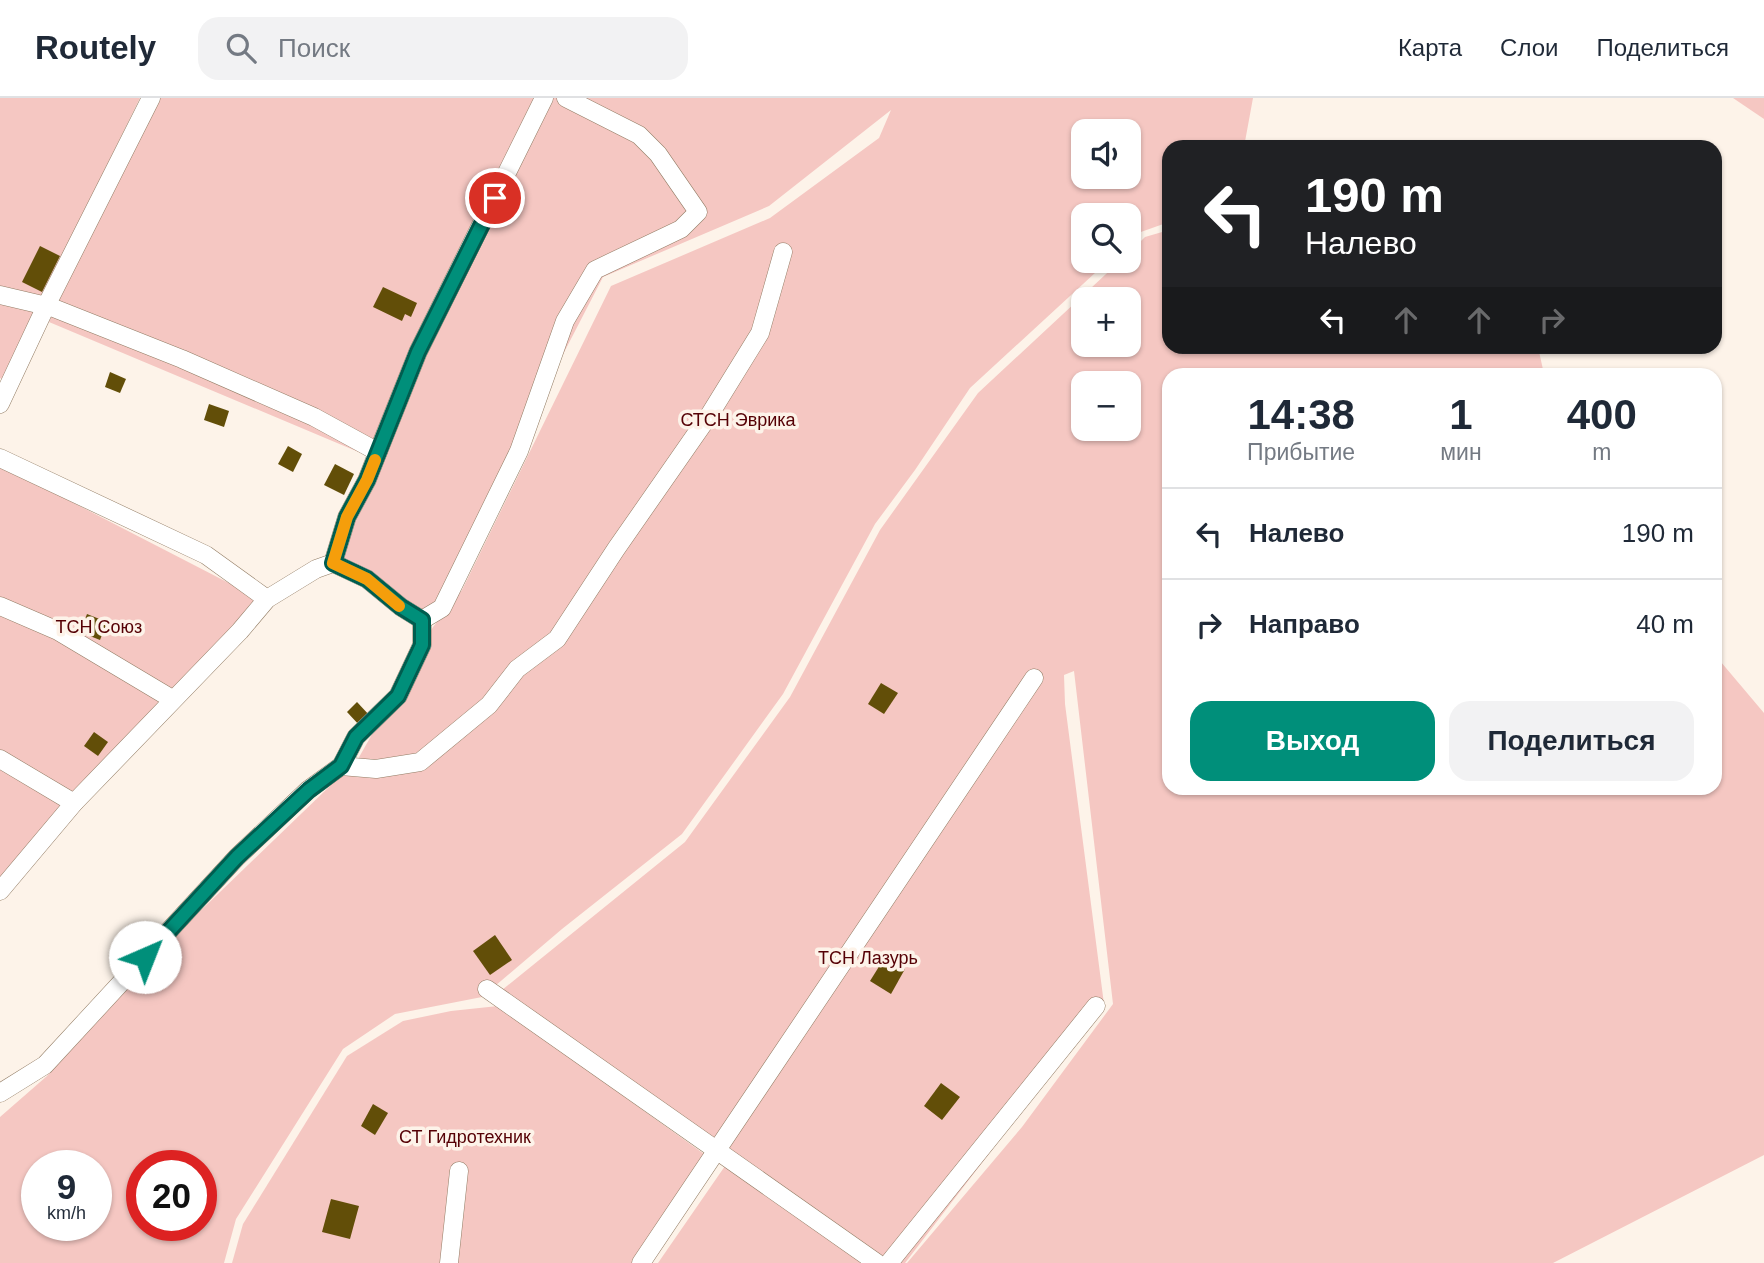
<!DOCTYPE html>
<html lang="ru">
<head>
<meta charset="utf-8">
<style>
	body { margin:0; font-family:Arial,sans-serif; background:#f2f2f3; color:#1f2937; height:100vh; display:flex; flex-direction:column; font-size:26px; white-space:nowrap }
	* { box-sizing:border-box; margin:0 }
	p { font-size:23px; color:#747a83 }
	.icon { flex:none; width:38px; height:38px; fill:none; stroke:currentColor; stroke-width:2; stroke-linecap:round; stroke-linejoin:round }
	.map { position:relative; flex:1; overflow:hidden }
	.panel { position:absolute; left:1162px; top:270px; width:560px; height:427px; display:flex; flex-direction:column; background:#fff; border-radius:21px; box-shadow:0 2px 5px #0004 }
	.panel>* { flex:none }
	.top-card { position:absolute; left:1162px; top:42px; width:560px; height:214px; border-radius:21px; box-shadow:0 2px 5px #0004; background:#202124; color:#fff; overflow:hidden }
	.tools { position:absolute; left:1071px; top:21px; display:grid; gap:14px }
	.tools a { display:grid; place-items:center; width:70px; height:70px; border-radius:14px; background:#fff; box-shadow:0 2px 5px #0004; font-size:35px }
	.speed { position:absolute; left:21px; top:1052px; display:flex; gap:14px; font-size:35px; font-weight:700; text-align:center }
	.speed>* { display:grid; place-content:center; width:91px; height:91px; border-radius:50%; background:#fff; box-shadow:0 2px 5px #0004; line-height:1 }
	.speed small { font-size:18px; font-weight:400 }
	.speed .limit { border:10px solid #d22; background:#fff; color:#111 }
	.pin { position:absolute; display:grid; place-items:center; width:60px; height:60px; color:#fff; margin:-30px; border:4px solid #fff; border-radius:50%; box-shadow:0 2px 7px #0007 }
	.me { position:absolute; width:77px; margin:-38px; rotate:44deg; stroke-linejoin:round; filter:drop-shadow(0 0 5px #0008) }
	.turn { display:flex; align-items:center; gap:24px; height:147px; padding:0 28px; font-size:32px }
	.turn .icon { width:91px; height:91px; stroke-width:2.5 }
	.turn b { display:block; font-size:49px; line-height:60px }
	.lanes { display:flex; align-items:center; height:66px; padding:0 28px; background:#0003; justify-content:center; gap:35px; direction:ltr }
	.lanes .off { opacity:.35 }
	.eta { display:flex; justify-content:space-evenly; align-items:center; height:119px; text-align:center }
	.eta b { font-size:42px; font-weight:700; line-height:49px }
	.button { display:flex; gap:14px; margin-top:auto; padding:14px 28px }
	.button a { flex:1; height:80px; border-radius:21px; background:#008f7a; color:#fff; font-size:28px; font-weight:700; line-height:80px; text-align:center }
	.button a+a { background:#f2f2f3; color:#1f2937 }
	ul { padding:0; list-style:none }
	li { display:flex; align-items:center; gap:21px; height:91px; padding:0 28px; border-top:2px solid #e0e1e3 }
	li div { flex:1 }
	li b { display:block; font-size:26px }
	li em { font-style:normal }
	header { display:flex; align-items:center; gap:42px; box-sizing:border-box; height:98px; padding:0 35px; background:#fff; border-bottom:2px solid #e0e1e3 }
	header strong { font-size:33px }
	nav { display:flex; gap:38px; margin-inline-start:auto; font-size:24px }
	.search { width:490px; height:63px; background:#f2f2f3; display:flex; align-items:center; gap:18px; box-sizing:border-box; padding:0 24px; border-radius:21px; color:#747a83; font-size:26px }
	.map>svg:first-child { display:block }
	.green { fill:#f5c7c2; fill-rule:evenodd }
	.building { fill:#624e08 }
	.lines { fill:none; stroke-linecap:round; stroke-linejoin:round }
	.minor-casing { stroke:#927c64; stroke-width:19 }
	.minor { stroke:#fff; stroke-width:18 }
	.route-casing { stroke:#005d4f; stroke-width:18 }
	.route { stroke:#008f7a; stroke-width:12 }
	.slow { stroke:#f59e0b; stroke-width:12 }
	.labels { text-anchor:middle; stroke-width:7; stroke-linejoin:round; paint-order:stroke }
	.park-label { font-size:18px; fill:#550005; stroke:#fdf3e9 }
</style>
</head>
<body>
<header>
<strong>Routely</strong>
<div class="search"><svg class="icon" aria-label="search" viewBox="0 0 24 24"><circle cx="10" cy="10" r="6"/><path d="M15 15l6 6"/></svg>Поиск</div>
<nav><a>Карта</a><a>Слои</a><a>Поделиться</a></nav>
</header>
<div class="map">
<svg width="1764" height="1165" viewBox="0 0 1764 1165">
	<rect width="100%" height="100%" fill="#fdf3e9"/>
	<!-- green -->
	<g class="green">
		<polygon points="0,0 140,0 2,281 0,280"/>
		<path d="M152,0H1253L1244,49H1169V124L1138,135L1129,143V117H1083V163H1108L970,290L915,372L875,426L783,596L682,736L562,831L482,899L395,916L343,951L236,1121L224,1165H0V1019L47,978L192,821L358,661L433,529L462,492L611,188L770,120L879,40L891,12L769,108L603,179L434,506L422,512L328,453L368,358L49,224ZM1083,33H1129V79H1083ZM37,1068H96V1127H37ZM142,1068H201V1127H142Z"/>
		<polygon points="1733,0 1764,0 1764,21"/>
		<path d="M1169,132V248L1238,249V255L1275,248L1538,249L1544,276H1169V690H1715V557L1764,615V1057L1553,1165H907L1022,1029L1113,906L1074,573L1064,577L1065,606L1104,906L905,1165H658L734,1055L502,892L685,744L790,599L880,432L978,295L1120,163H1129V155L1145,139ZM1083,201H1129V247H1083ZM1083,285H1129V331H1083Z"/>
		<polygon points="0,367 258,500 0,785"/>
		<polygon points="498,908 718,1066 639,1165 232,1165 243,1126 347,958 403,923 451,913"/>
	</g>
	<!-- building -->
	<g class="building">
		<polygon points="40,148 60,158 42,194 22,184"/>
		<polygon points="383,189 417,205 411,219 405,216 402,223 373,209"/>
		<polygon points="110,274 126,281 120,295 105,289"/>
		<polygon points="209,306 229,313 224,329 204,322"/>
		<polygon points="288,348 302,356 293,374 278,366"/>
		<polygon points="335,366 354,376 344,397 324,387"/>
		<polygon points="87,516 107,524 100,542 80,534"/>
		<polygon points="881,585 898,595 884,616 868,606"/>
		<polygon points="357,604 370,618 360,628 347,614"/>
		<polygon points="94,634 108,644 98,658 84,648"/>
		<polygon points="495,837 512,862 490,877 473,853"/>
		<polygon points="885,859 905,871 891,896 870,883"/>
		<polygon points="941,985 960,999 942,1022 924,1008"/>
		<polygon points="373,1006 388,1015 375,1037 361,1028"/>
		<polygon points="331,1101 359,1108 350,1141 322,1134"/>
	</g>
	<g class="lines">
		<defs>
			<g id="minor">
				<polyline points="0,197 51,209 182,261 314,319 378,354 367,382 347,419 333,465"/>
				<polyline points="0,306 46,208 151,0"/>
				<polyline points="378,354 418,254 544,0"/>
				<polyline points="0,360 206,457 267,501"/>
				<polyline points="0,508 58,533 172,601"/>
				<polyline points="0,661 74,705"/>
				<polyline points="341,668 376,671 420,664 489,607 517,571 557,541 616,451 710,316 760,235 783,154"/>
				<polyline points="0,793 74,705 240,533 267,501 316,471 333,465 367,481 401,509 422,522 442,510 519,353 565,223 595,172 681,131 698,114 658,56 639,37 566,0"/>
				<polyline points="487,891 877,1165"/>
				<polyline points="0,995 45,967 237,759 308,692 341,668 356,639 398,598 422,547 422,522"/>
				<polyline points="449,1165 459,1073"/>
				<polyline points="641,1165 1034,580"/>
				<polyline points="889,1165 1096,908"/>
			</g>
		</defs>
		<!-- minor casing -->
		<use href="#minor" class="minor-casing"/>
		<!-- minor -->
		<use href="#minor" class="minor"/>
	</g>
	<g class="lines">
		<defs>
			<polyline id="route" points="145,859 237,759 309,692 341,668 356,639 398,598 422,547 422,522 401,509 367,481 333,465 347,419 367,382 418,254 495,100"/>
		</defs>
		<!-- route casing -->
		<use href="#route" class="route-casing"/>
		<!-- route -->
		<use href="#route" class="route"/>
		<!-- slow -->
		<polyline class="slow" points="375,362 367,382 347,419 333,465 367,481 399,508"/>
	</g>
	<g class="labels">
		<!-- park labels -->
		<g class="park-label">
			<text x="738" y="328">СТСН Эврика</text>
			<text x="99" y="535">ТСН Союз</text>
			<text x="868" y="866">ТСН Лазурь</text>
			<text x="465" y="1045">СТ Гидротехник</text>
		</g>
	</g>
</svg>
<div class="tools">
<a><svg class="icon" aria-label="sound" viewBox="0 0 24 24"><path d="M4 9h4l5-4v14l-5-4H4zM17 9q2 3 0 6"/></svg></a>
<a><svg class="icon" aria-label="search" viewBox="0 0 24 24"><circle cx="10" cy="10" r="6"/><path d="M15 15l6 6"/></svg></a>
<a>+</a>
<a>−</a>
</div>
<div class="speed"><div>9<small>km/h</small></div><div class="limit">20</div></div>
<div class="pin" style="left:495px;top:100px;background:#d93025"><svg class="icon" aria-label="arrive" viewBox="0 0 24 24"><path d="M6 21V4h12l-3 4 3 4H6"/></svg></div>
<svg class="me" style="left:145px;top:859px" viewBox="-20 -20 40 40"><circle r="19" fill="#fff"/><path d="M0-13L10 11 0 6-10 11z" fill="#008f7a"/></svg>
<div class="top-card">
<div class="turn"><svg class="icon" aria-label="left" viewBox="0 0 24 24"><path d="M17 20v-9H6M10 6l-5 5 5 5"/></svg><div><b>190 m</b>Налево</div></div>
<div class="lanes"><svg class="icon" aria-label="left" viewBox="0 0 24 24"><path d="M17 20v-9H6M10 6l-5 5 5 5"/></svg><svg class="icon off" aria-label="ahead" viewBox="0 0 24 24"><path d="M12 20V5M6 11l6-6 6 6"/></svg><svg class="icon off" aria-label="ahead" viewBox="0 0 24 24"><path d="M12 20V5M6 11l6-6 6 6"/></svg><svg class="icon off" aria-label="right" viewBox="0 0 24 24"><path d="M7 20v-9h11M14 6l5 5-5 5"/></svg></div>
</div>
<section class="panel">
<div class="eta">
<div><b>14:38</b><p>Прибытие</p></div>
<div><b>1</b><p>мин</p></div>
<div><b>400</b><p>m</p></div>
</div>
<ul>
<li><svg class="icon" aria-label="left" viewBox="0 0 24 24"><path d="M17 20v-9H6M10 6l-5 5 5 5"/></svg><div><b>Налево</b></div><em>190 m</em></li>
<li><svg class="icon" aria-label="right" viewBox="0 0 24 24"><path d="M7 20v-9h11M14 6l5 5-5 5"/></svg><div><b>Направо</b></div><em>40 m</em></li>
</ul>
<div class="button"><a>Выход</a><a>Поделиться</a></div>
</section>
</div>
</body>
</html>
